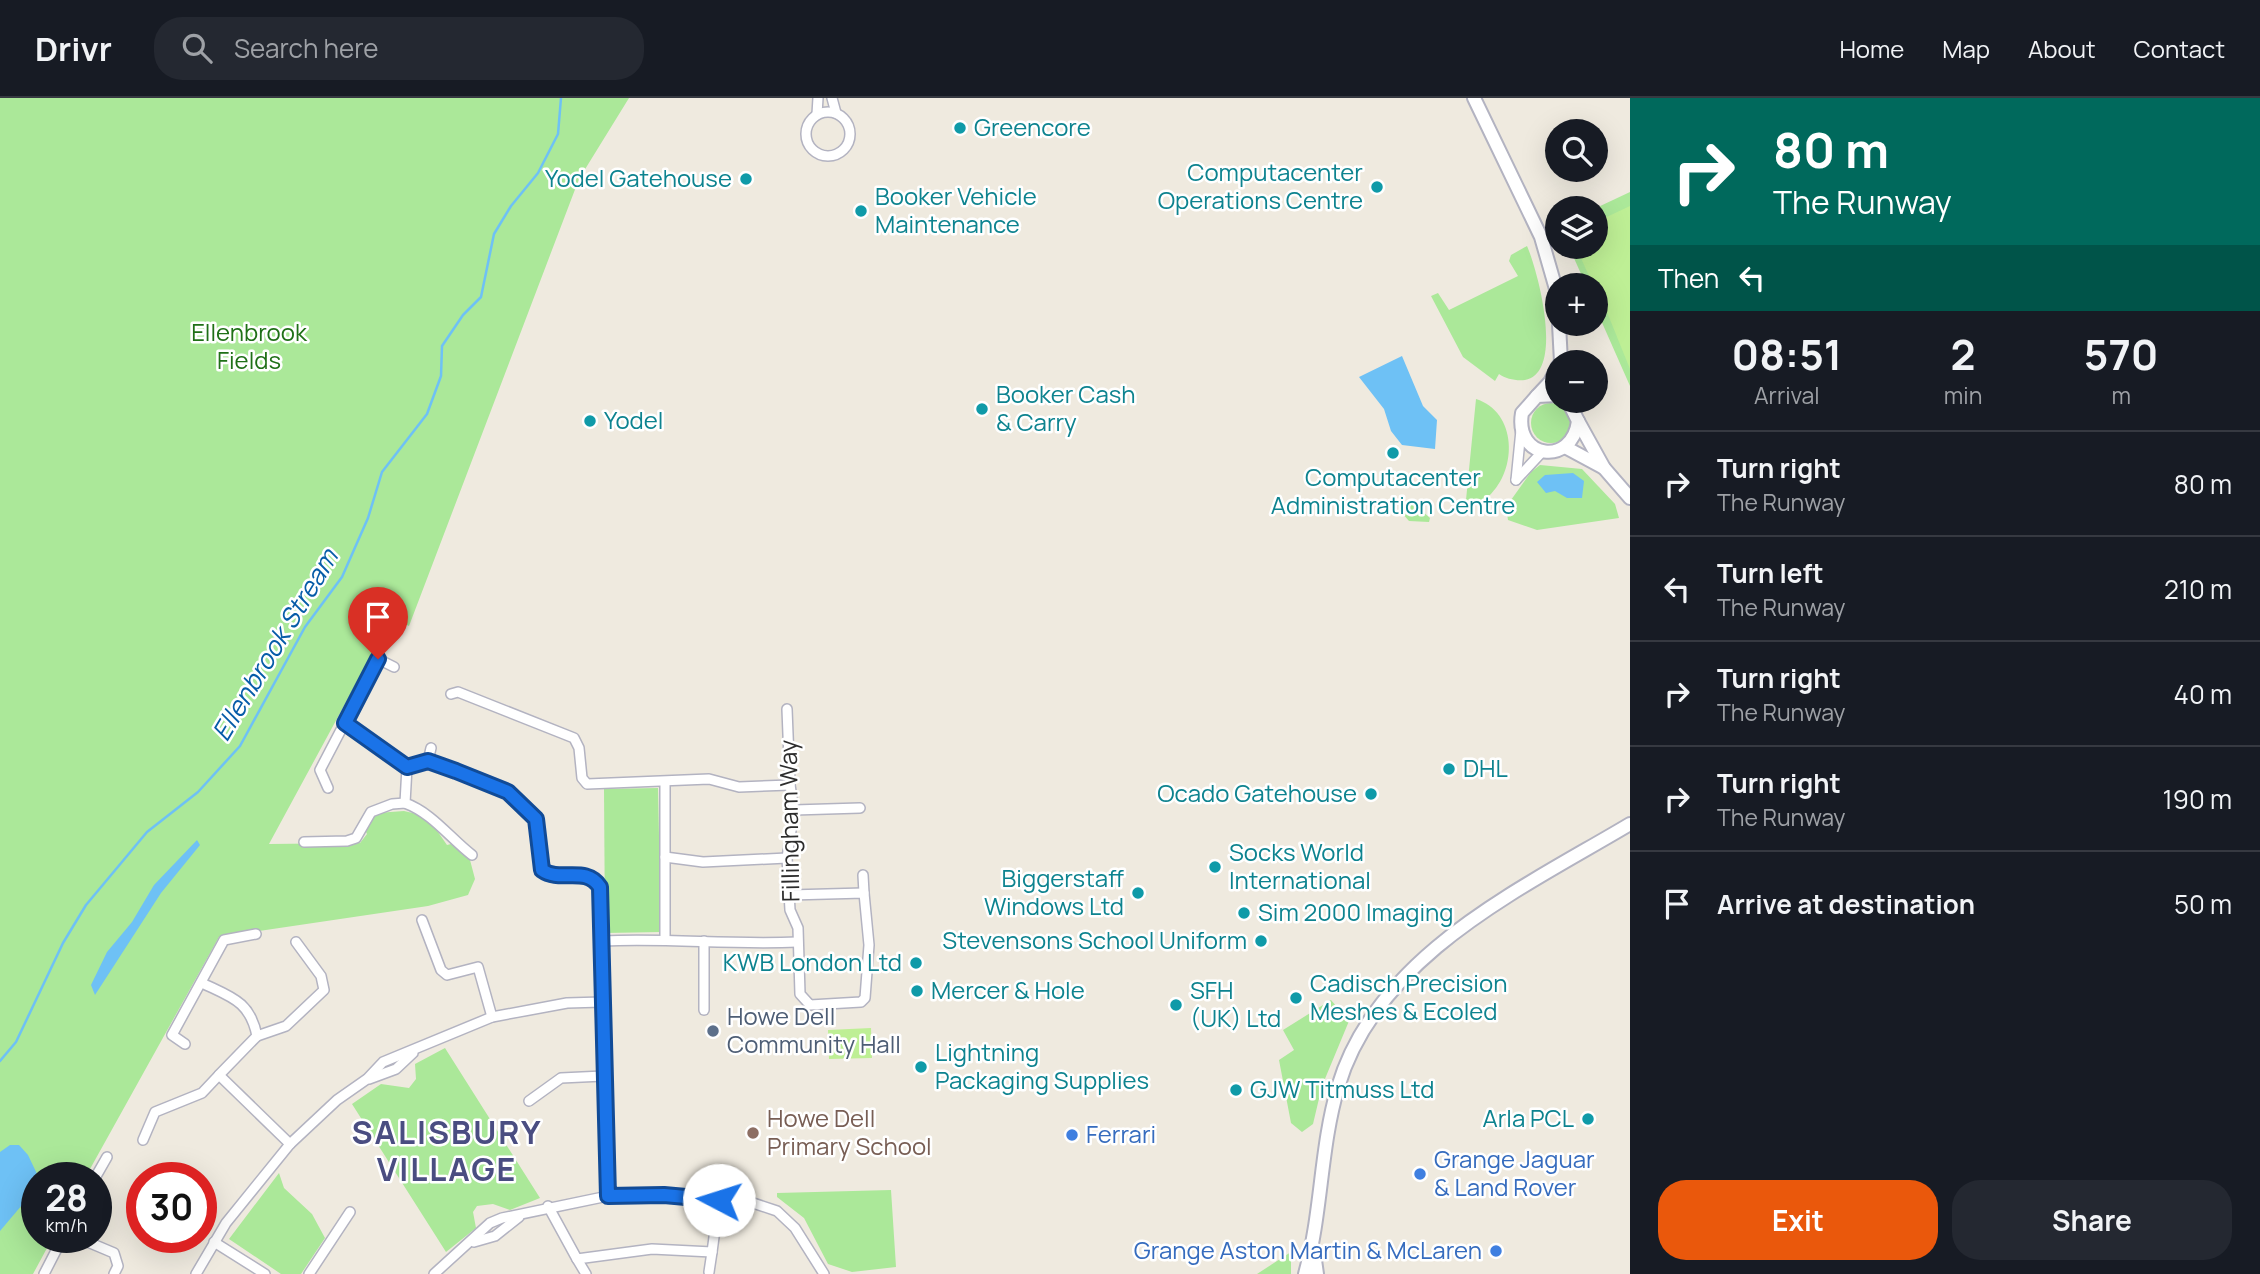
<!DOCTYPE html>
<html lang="en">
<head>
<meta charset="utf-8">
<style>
	body { margin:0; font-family:Manrope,sans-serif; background:#242831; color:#f1f3f6; height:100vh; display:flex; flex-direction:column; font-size:26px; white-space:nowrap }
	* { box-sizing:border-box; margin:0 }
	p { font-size:23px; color:#9ea1a6 }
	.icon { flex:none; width:38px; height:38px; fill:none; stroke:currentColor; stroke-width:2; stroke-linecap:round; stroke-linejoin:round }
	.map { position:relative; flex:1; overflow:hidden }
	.sheet { display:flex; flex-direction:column; background:#171b24; width:630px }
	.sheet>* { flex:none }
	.banner { background:#00695c; color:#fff; overflow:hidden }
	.tools { position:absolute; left:1545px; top:21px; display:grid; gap:14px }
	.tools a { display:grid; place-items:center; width:63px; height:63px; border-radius:50%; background:#171b24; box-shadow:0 7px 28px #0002; font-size:35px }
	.speed { position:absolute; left:21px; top:1064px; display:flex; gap:14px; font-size:35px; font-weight:700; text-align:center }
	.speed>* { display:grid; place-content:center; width:91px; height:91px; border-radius:50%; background:#171b24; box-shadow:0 7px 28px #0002; line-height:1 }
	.speed small { font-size:18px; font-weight:400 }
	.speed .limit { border:10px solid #d22; background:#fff; color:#111 }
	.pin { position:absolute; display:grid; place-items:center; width:60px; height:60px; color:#fff; margin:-72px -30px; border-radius:50% 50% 50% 0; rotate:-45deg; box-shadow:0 0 7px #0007 }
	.pin .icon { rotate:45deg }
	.me { position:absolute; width:77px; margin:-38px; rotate:275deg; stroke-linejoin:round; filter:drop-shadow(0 0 5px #0008) }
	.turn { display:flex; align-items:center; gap:24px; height:147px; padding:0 28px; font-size:32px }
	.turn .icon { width:91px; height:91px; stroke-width:2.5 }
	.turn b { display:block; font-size:49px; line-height:60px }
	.then { display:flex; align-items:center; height:66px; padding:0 28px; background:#0003; gap:14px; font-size:26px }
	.eta { display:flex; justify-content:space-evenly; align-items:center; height:119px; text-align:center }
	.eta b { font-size:42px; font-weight:700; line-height:49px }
	.primary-button { display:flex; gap:14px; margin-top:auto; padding:14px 28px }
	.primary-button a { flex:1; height:80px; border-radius:28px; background:#ea580c; color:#fff; font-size:28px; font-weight:700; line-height:80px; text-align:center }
	.primary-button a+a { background:#242831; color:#f1f3f6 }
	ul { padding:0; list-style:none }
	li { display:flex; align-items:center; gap:21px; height:105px; padding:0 28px; border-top:2px solid #363941 }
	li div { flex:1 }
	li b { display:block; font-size:26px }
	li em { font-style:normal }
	header { display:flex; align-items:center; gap:42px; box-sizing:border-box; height:98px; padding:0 35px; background:#171b24; border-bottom:2px solid #363941 }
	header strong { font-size:33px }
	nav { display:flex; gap:38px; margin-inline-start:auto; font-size:24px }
	.search { width:490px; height:63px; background:#242831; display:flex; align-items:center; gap:18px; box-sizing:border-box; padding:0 24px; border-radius:28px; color:#9ea1a6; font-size:26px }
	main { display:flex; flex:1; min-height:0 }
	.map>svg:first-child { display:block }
	.green { fill:#abe899 }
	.pitch { fill:#beef95 }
	.water { fill:#6ec1f5 }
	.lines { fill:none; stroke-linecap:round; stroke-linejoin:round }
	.stream { stroke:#6ec1f5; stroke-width:2.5 }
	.street-casing { stroke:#b3b3c1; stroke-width:12 }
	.secondary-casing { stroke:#b3b3c1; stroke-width:16 }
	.street { stroke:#fff; stroke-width:9 }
	.secondary { stroke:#fff; stroke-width:12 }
	.route-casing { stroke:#114b97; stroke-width:18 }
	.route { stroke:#1a73e8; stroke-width:12 }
	.culture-dot { fill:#0f9aa8; stroke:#fff; stroke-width:2.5 }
	.service-dot { fill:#5c6f8a; stroke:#fff; stroke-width:2.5 }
	.education-dot { fill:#8d6e63; stroke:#fff; stroke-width:2.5 }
	.shop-dot { fill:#3f7fe0; stroke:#fff; stroke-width:2.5 }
	.labels { text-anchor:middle; stroke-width:5; stroke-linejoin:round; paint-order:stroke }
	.culture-label { font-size:24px; fill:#0d838f; stroke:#fff; text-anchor:start }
	.park-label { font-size:24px; fill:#1f7017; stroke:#fff }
	.street-label { font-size:24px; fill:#2d2d2d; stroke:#fff }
	.service-label { font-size:24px; fill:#4e5e75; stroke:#fff; text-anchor:start }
	.education-label { font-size:24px; fill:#785e54; stroke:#fff; text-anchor:start }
	.shop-label { font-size:24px; fill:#366cbe; stroke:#fff; text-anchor:start }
	.water-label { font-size:26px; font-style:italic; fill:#065ca8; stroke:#fff }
	.district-label { font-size:32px; font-weight:bold; letter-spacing:2px; fill:#4a4d81; stroke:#fff }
</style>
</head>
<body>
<header>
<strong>Drivr</strong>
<div class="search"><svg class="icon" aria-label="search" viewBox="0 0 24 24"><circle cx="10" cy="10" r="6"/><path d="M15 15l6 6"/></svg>Search here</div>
<nav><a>Home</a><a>Map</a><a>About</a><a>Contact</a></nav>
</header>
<main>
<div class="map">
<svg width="1630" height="1176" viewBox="0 0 1630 1176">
	<rect width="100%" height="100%" fill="#efeadf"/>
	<!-- green -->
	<g class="green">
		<polygon points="0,0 629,0 579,81 409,528 388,518 371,558 269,746 360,745 367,736 365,732 377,715 404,713 417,716 431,724 447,747 451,746 470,762 475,781 468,797 428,808 219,839 85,1080 37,1080 37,1139 53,1139 33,1176 0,1176"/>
		<polygon points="1630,94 1630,288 1596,211 1596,187 1586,187 1569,149 1596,149 1596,110"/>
		<path d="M1527,148C1538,173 1565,275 1525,282C1516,283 1506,281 1499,276L1495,283L1463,259L1431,198L1438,195L1449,212L1518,178L1509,163L1511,157Z"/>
		<path d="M1476,301C1517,314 1518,371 1489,398C1482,405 1473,408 1465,412Z"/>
		<circle cx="1551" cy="325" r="20"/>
		<polygon points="1540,367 1582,371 1615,406 1619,420 1537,432 1508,422 1506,409 1531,374"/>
		<polygon points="1413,405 1430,420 1429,424 1409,423 1402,415"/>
		<polygon points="658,690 661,834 605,835 604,691"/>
		<polygon points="1331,902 1349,923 1322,988 1313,1026 1302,1034 1291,1025 1279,962 1294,952 1283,932"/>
		<polygon points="445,950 540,1100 510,1112 493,1106 477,1108 473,1114 476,1130 446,1154 352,1006 381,986 409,990 416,981 415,966"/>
		<polygon points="279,1075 284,1090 312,1116 325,1140 301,1176 281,1176 229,1141"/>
		<polygon points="891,1092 896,1169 852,1174 828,1166 804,1120 777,1099 777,1095"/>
		<polygon points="1291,1154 1291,1176 1257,1176"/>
	</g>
	<!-- pitch -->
	<g class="pitch">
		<polygon points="1630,108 1630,271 1596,187 1593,187 1576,149 1596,149 1596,124"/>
		<polygon points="871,930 872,960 829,961 828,932"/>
	</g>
	<!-- water -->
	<g class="water">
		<polygon points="1402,258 1423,308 1437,322 1435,351 1402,347 1391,333 1384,311 1359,279"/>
		<polygon points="1573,375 1584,383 1582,400 1567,400 1555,393 1546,395 1537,384 1545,377"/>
		<polygon points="197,742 200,747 161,795 95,897 91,887 107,854 132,824 154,787"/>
		<polygon points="10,1047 19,1047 28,1057 38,1078 33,1094 0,1133 0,1054"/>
	</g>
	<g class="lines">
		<!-- stream -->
		<polyline class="stream" points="0,963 16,944 63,845 86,807 147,734 198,694 240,648 305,529 342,479 368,420 382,374 427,316 441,278 442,248 463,217 481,199 494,136 511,108 538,75 558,36 561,0"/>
		<defs>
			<g id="street">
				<polyline points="832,0 836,15"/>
				<circle cx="828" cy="36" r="22"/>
				<polyline points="817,16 818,0"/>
				<polyline points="1516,382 1521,332"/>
				<polyline points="1516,382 1543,353"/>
				<polyline points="451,596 458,594 574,640 579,650 582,680 587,686 709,681 739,689 790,687"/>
				<polyline points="787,611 790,687 794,712 787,760 790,812 798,830 800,896 810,907 861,904 865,900 869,847 864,795 790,797"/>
				<path d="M345,625L407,669L428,663L456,673L508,694L536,721L542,772C560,785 586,767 600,789L608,1098"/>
				<polyline points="428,663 431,650"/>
				<path d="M407,669L405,705C432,715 449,739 472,757"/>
				<polyline points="665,684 665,840"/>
				<polyline points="328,690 320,672 378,561 394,569"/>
				<polyline points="794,712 860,710"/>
				<polyline points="304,744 347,743 356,740 371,714 392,706 405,705"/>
				<polyline points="665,759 703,764 787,760"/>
				<polyline points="863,777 864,795"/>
				<polyline points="422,822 441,872 447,877 478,869 492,919"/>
				<path d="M603,843C668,840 732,847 797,844"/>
				<path d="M202,885C231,899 250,903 257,938L219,977L290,1046"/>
				<polyline points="704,912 704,843"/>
				<polyline points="257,938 286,928 324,892 321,878 296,844"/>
				<polyline points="185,946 172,937 224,842 256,836"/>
				<polyline points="369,981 396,971 413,955"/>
				<polyline points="529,1003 561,980 603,978"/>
				<polyline points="143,1042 155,1014 202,995 219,977"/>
				<polyline points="95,1080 107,1059"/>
				<polyline points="548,1108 577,1161 652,1151 712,1154 719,1102"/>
				<polyline points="76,1139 114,1155 118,1168 114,1176"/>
				<polyline points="214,1144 265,1176"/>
				<polyline points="474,1144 495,1138 519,1119"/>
				<polyline points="577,1161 586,1176"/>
				<polyline points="709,1174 712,1154"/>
				<polyline points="44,1176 63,1139"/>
				<polyline points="196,1176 226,1125 290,1046 337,1002 367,981 383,964 492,919 567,905 602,904"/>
				<polyline points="309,1176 350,1114"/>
				<polyline points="434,1176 490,1125 502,1120 608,1098 664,1097 753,1105 777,1113 795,1130 824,1176"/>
			</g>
			<g id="secondary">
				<polyline points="1474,0 1541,139 1558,198"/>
				<polyline points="1559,226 1561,264"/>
				<path d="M1558,297L1537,298L1522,315C1514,361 1572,369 1578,323L1568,303"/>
				<polyline points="1537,298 1550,284 1558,268"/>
				<polyline points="1578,323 1604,370 1630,400"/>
				<polyline points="1565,349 1604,370"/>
				<polyline points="1314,1155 1317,1176"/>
				<path d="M1305,1176C1322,1115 1320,1050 1338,989C1377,857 1521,791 1630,726"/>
			</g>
		</defs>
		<!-- street casing -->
		<use href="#street" class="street-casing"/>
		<!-- secondary casing -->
		<use href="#secondary" class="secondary-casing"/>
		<!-- street -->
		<use href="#street" class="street"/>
		<!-- secondary -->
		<use href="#secondary" class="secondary"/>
	</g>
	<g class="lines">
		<defs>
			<path id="route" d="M378,561L345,625L407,669L428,663L456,673L508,694L536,721L542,772C560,785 586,767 600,789L608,1098L664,1097L719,1102"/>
		</defs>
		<!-- route casing -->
		<use href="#route" class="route-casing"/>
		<!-- route -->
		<use href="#route" class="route"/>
	</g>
	<!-- markers -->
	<g class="culture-dot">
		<circle cx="960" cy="30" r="7"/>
		<circle cx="746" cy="81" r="7"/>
		<circle cx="1377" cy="89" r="7"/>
		<circle cx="861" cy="113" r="7"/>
		<circle cx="982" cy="311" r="7"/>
		<circle cx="590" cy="323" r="7"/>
		<circle cx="1393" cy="355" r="7"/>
		<circle cx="1449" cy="671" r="7"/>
		<circle cx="1371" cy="696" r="7"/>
		<circle cx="1215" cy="769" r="7"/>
		<circle cx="1138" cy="795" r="7"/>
		<circle cx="1244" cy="815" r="7"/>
		<circle cx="1261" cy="843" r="7"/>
		<circle cx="916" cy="865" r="7"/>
		<circle cx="917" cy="893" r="7"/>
		<circle cx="1296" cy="900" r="7"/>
		<circle cx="1176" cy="907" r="7"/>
		<circle cx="921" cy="969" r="7"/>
		<circle cx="1236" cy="992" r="7"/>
		<circle cx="1588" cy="1021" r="7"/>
	</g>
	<circle class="service-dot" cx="713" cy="933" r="7"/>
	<circle class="education-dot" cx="753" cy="1035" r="7"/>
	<g class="shop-dot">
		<circle cx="1072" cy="1037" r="7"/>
		<circle cx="1420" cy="1076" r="7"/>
		<circle cx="1496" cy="1153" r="7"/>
	</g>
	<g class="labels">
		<!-- culture labels -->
		<g class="culture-label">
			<text x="974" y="38">Greencore</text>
			<text x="1363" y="83" text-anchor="end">Computacenter<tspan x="1363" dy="28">Operations Centre</tspan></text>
			<text x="732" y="89" text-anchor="end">Yodel Gatehouse</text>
			<text x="875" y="107">Booker Vehicle<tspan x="875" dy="28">Maintenance</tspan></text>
			<text x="996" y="305">Booker Cash<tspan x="996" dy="28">&amp; Carry</tspan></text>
			<text x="604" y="331">Yodel</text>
			<text x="1393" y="388" text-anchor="middle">Computacenter<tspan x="1393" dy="28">Administration Centre</tspan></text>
			<text x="1463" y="679">DHL</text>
			<text x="1357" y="704" text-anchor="end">Ocado Gatehouse</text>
			<text x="1229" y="763">Socks World<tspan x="1229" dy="28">International</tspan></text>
			<text x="1124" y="789" text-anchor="end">Biggerstaff<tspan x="1124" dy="28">Windows Ltd</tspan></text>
			<text x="1258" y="823">Sim 2000 Imaging</text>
			<text x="1247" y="851" text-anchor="end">Stevensons School Uniform</text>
			<text x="902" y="873" text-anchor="end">KWB London Ltd</text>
			<text x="1310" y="894">Cadisch Precision<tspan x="1310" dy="28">Meshes &amp; Ecoled</tspan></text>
			<text x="931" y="901">Mercer &amp; Hole</text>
			<text x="1190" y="901">SFH<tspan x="1190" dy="28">(UK) Ltd</tspan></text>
			<text x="935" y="963">Lightning<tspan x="935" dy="28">Packaging Supplies</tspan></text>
			<text x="1250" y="1000">GJW Titmuss Ltd</text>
			<text x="1574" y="1029" text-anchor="end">Arla PCL</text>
		</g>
		<!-- park labels -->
		<g class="park-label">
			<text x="249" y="243">Ellenbrook<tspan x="249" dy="28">Fields</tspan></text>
		</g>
		<!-- street labels -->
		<g class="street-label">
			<text transform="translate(790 723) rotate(-91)" y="8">Fillingham Way</text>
		</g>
		<!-- service labels -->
		<g class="service-label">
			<text x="727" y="927">Howe Dell<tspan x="727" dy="28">Community Hall</tspan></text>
		</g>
		<!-- education labels -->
		<g class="education-label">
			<text x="767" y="1029">Howe Dell<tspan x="767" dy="28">Primary School</tspan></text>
		</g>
		<!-- shop labels -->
		<g class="shop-label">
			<text x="1086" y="1045">Ferrari</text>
			<text x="1434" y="1070">Grange Jaguar<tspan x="1434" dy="28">&amp; Land Rover</tspan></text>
			<text x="1482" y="1161" text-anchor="end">Grange Aston Martin &amp; McLaren</text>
		</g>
		<!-- water labels -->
		<g class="water-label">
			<text transform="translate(275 547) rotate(-59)" y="9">Ellenbrook Stream</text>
		</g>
		<!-- district labels -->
		<g class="district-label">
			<text x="447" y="1046">SALISBURY<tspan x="447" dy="37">VILLAGE</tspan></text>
		</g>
	</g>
</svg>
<div class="tools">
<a><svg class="icon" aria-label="search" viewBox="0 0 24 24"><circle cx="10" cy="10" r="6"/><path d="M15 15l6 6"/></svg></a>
<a><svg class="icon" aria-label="layers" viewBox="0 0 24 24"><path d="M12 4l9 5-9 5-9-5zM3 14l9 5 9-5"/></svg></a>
<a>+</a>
<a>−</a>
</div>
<div class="speed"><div>28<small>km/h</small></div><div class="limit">30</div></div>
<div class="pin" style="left:378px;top:561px;background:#d93025"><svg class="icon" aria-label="arrive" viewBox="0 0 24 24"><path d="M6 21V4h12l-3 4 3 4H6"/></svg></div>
<svg class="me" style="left:719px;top:1102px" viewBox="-20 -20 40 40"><circle r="19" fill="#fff"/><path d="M0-13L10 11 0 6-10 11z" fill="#1a73e8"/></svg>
</div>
<section class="sheet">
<div class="banner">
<div class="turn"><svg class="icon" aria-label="right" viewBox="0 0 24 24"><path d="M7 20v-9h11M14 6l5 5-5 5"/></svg><div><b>80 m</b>The Runway</div></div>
<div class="then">Then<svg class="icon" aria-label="left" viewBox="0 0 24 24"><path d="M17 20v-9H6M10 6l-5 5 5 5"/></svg></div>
</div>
<div class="eta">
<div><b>08:51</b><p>Arrival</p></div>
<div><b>2</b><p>min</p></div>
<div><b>570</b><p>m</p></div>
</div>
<ul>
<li><svg class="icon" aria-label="right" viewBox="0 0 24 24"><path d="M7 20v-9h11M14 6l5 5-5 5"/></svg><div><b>Turn right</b><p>The Runway</p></div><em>80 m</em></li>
<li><svg class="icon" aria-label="left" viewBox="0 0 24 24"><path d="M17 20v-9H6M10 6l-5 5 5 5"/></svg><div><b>Turn left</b><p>The Runway</p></div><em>210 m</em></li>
<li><svg class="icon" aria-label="right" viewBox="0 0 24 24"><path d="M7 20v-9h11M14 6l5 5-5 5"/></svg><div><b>Turn right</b><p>The Runway</p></div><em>40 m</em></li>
<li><svg class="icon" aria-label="right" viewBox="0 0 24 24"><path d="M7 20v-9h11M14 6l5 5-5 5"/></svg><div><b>Turn right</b><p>The Runway</p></div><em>190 m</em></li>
<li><svg class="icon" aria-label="arrive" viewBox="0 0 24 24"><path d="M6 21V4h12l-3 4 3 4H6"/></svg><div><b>Arrive at destination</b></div><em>50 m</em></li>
</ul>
<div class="primary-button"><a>Exit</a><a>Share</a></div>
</section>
</main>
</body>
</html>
